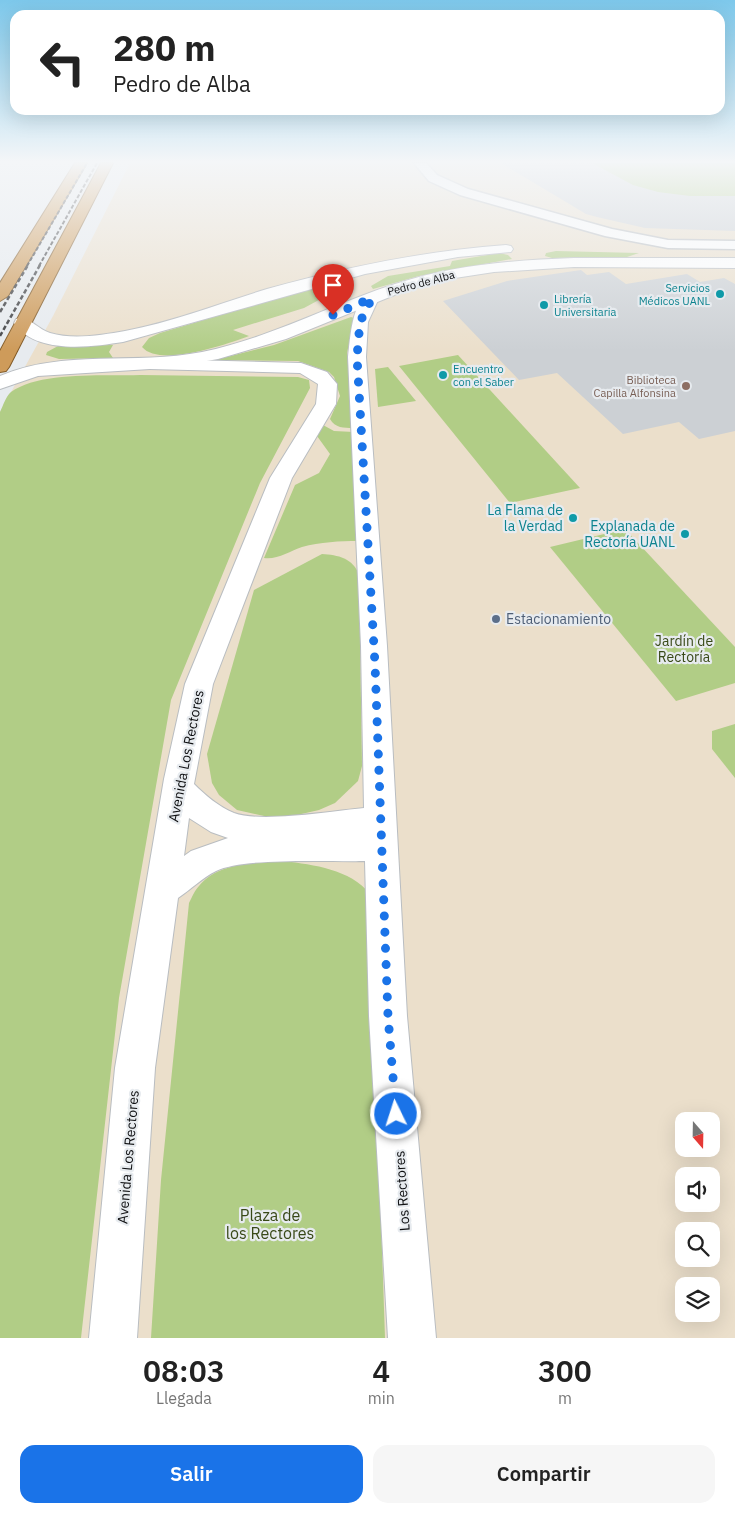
<!DOCTYPE html>
<html lang="es">
<head>
<meta charset="utf-8">
<style>
	body { margin:0; font-family:"IBM Plex Sans",sans-serif; background:#f6f6f6; color:#222; height:100vh; display:flex; flex-direction:column; font-size:19px; white-space:nowrap }
	* { box-sizing:border-box; margin:0 }
	p { font-size:16px; color:#767676 }
	.icon { flex:none; width:28px; height:28px; fill:none; stroke:currentColor; stroke-width:2; stroke-linecap:round; stroke-linejoin:round }
	.map { position:relative; height:1338px; overflow:hidden }
	.drawer { display:flex; flex-direction:column; background:#fff; flex:1 }
	.drawer>* { flex:none }
	.guide { position:absolute; left:10px; top:10px; width:715px; height:105px; border-radius:15px; box-shadow:0 5px 20px #0002; background:#fff; color:#222; overflow:hidden }
	.needle { width:32px; rotate:160deg }
	.buttons { position:absolute; left:675px; top:1112px; display:grid; gap:10px }
	.buttons a { display:grid; place-items:center; width:45px; height:45px; border-radius:10px; background:#fff; box-shadow:0 5px 20px #0002; font-size:25px }
	.pin { position:absolute; display:grid; place-items:center; width:42px; height:42px; color:#fff; margin:-51px -21px; border-radius:50% 50% 50% 0; rotate:-45deg; box-shadow:0 0 5px #0007 }
	.pin .icon { rotate:45deg }
	.me { position:absolute; width:55px; margin:-28px; rotate:356deg; stroke-linejoin:round; filter:drop-shadow(0 0 4px #0008) }
	.turn { display:flex; align-items:center; gap:18px; height:105px; padding:0 20px; font-size:22px }
	.turn .icon { width:65px; height:65px; stroke-width:2.5 }
	.turn b { display:block; font-size:35px; line-height:42px }
	.eta { display:flex; justify-content:space-evenly; align-items:center; height:85px; text-align:center }
	.eta b { font-size:30px; font-weight:600; line-height:35px }
	.primary-button { display:flex; gap:10px; margin-top:auto; padding:10px 20px }
	.primary-button a { flex:1; height:58px; border-radius:15px; background:#1a73e8; color:#fff; font-size:20px; font-weight:600; line-height:58px; text-align:center }
	.primary-button a+a { background:#f6f6f6; color:#222 }
	.map>svg:first-child { display:block }
	.education { fill:#ebdfcb; fill-rule:evenodd }
	.green { fill:#b1cd86 }
	.building { fill:#ccd0d4 }
	.lines { fill:none; stroke-linecap:round; stroke-linejoin:round }
	.pedestrian-casing { stroke:#b9bdc1; stroke-width:3 }
	.minor-casing { stroke:#b9bdc1; stroke-width:2 }
	.tertiary-casing { stroke:#b9bdc1; stroke-width:2 }
	.trunk-casing { stroke:#825a26; stroke-width:2 }
	.pedestrian { fill:#fff; fill-rule:evenodd }
	.minor { fill:#fff; fill-rule:evenodd }
	.tertiary { fill:#fff; fill-rule:evenodd }
	.trunk { fill:#ce9b5a; fill-rule:evenodd }
	.rail-far1 { stroke:#3f4043; stroke-width:2; stroke-dasharray:4 2; stroke-linecap:butt }
	.rail { stroke:#3f4043; stroke-width:2.5; stroke-dasharray:4.5 2.5; stroke-linecap:butt }
	.route { stroke:#1a73e8; stroke-width:9; stroke-dasharray:0 16.2 }
	.culture-dot { fill:#0f9aa8; stroke:#e7ebef; stroke-width:2 }
	.education-dot { fill:#8d6e63; stroke:#e7ebef; stroke-width:2 }
	.service-dot { fill:#5c6f8a; stroke:#e7ebef; stroke-width:2 }
	.labels { text-anchor:middle; stroke-width:4.5; stroke-linejoin:round; paint-order:stroke }
	.far-street-label { font-size:11px; fill:#0e0f11; stroke:#e7ebef }
	.far-culture-label { font-size:11px; fill:#0d838f; stroke:#e7ebef; text-anchor:start }
	.far-education-label { font-size:11px; fill:#785e54; stroke:#e7ebef; text-anchor:end }
	.culture-label { font-size:14px; fill:#0d838f; stroke:#e7ebef; text-anchor:end }
	.service-label { font-size:14px; fill:#4e5e75; stroke:#e7ebef; text-anchor:start }
	.park-label { font-size:14px; fill:#384917; stroke:#e7ebef }
	.street-label { font-size:14px; fill:#0e0f11; stroke:#e7ebef }
	.near-park-label { font-size:16px; fill:#384917; stroke:#e7ebef }
</style>
</head>
<body>
<div class="map">
<svg width="735" height="1338" viewBox="0 0 735 1338">
	<rect width="100%" height="100%" fill="#e7ebef"/>
	<!-- education -->
	<path class="education" d="M130,163H735V1338H0V412L53,316ZM684,1121H711V1149H684ZM684,1176H711V1204H684ZM684,1231H711V1259H684ZM684,1286H711V1314H684Z"/>
	<!-- green -->
	<g class="green">
		<polygon points="521,163 735,163 735,225"/>
		<polygon points="556,251 639,253 627,257 552,258 545,256 546,253"/>
		<polygon points="499,253 508,255 512,259 419,276 373,289 371,286 388,276 450,266 452,261"/>
		<path d="M330,282L341,288L304,308L233,330L249,336C227,344 160,368 142,347L149,338L160,333Z"/>
		<path d="M351,317L354,318V321L347,353L353,428C344,428 335,428 330,419L340,396L334,377L329,372L298,361L215,360L274,345Z"/>
		<polygon points="113,345 109,352 113,358 59,359 46,355 47,352 58,346"/>
		<polygon points="458,355 580,488 510,503 399,366"/>
		<polygon points="388,367 416,401 378,407 375,369"/>
		<path d="M140,375L298,377L309,380L310,388L260,483L171,700L119,998L81,1338H0V412C3,406 6,396 11,392C39,371 106,376 140,375Z"/>
		<path d="M323,425L334,431L354,432L358,541C340,541 320,542 302,547C290,551 277,560 264,558L295,485L319,473L330,454L317,436Z"/>
		<polygon points="625,529 735,647 735,683 676,701 550,547"/>
		<path d="M322,554C338,555 353,558 359,575L362,766L358,781L335,803L319,810L297,815L273,818L237,810L219,795L212,783L207,754L254,590Z"/>
		<polygon points="735,724 735,778 712,749 712,731"/>
		<path d="M284,861C314,865 350,869 370,894L385,1338H151L161,1180L189,903C192,897 195,890 199,886C219,862 256,863 284,861Z"/>
	</g>
	<!-- building -->
	<g class="building">
		<polygon points="501,163 592,163 633,185 658,192 690,196 735,196 735,231 645,228 597,217 586,214"/>
		<polygon points="581,270 587,275 609,272 626,284 687,274 700,282 724,278 735,284 735,431 699,439 679,422 623,434 557,373 519,380 443,301 507,281"/>
	</g>
	<g class="lines">
		<defs>
			<polygon id="pedestrian" points="414,163 426,163 437,175 468,189 612,229 668,240 735,241 735,249 668,248 605,236 460,195 429,181"/>
			<path id="minor" d="M371,293L379,298L368,322L366,357L387,646L407,1016L436,1338H388L369,1016L365,861C331,862 244,857 216,871C202,878 190,890 178,898L155,1068L137,1338H89L115,1068L164,779L185,684L270,478L316,404L318,384L300,373L149,369L143,368L140,364L143,360L149,359L301,363L327,372L337,384L336,404L292,478L213,684L194,784C205,795 219,807 234,813C261,823 333,811 364,808L361,646L348,357C350,340 352,298 371,293ZM189,818L211,832L228,838L191,851L184,856Z"/>
			<g id="tertiary">
				<path d="M506,245L511,246L513,249L511,252L458,257L365,274L123,342C91,347 36,355 14,323L16,319C30,316 37,329 50,333C73,340 102,335 125,331C173,322 221,303 267,289C346,267 424,251 506,245Z"/>
				<path d="M574,258H735V268L574,267L494,272L455,278L407,290L286,339L218,359L166,368L38,376L0,389V376C62,349 136,365 202,352C270,338 330,305 395,284C453,265 514,260 574,258Z"/>
			</g>
			<g id="trunk">
				<polygon points="75,163 87,163 8,296 0,301 0,283"/>
				<polygon points="101,163 113,163 9,367 6,371 0,372 0,351"/>
			</g>
		</defs>
		<!-- pedestrian casing -->
		<use href="#pedestrian" class="pedestrian-casing"/>
		<!-- minor casing -->
		<use href="#minor" class="minor-casing"/>
		<!-- tertiary casing -->
		<use href="#tertiary" class="tertiary-casing"/>
		<!-- trunk casing -->
		<use href="#trunk" class="trunk-casing"/>
		<!-- pedestrian -->
		<use href="#pedestrian" class="pedestrian"/>
		<!-- minor -->
		<use href="#minor" class="minor"/>
		<!-- tertiary -->
		<use href="#tertiary" class="tertiary"/>
		<!-- trunk -->
		<use href="#trunk" class="trunk"/>
		<!-- rail-far1 -->
		<g class="rail-far1">
			<polyline points="27,266 87,163"/>
			<polyline points="39,266 97,163"/>
		</g>
		<!-- rail -->
		<g class="rail">
			<polyline points="0,312 28,265"/>
			<polyline points="0,336 40,265"/>
		</g>
	</g>
	<!-- sky -->
	<linearGradient id="sky" x2="0" y2="1"><stop stop-color="#7dc8eb"/><stop offset="0.46" stop-color="#f4f6f8"/><stop offset="1" stop-color="#f4f6f8" stop-opacity="0"/></linearGradient>
	<rect width="735" height="351" fill="url(#sky)"/>
	<g class="lines">
		<!-- route -->
		<polyline class="route" points="333,315 372,298 360,322 357,357 375,664 388,1016 396,1114"/>
	</g>
	<!-- markers -->
	<g class="culture-dot">
		<circle cx="720" cy="294" r="5"/>
		<circle cx="544" cy="305" r="5"/>
		<circle cx="443" cy="375" r="5"/>
		<circle cx="573" cy="518" r="5"/>
		<circle cx="685" cy="534" r="5"/>
	</g>
	<circle class="education-dot" cx="686" cy="386" r="5"/>
	<circle class="service-dot" cx="496" cy="619" r="5"/>
	<g class="labels">
		<!-- far-street labels -->
		<g class="far-street-label">
			<text transform="translate(421 283) rotate(-15)" y="4">Pedro de Alba</text>
		</g>
		<!-- far-culture labels -->
		<g class="far-culture-label">
			<text x="710" y="292" text-anchor="end">Servicios<tspan x="710" dy="13">Médicos UANL</tspan></text>
			<text x="554" y="303">Librería<tspan x="554" dy="13">Universitaria</tspan></text>
			<text x="453" y="373">Encuentro<tspan x="453" dy="13">con el Saber</tspan></text>
		</g>
		<!-- far-education labels -->
		<g class="far-education-label">
			<text x="676" y="384">Biblioteca<tspan x="676" dy="13">Capilla Alfonsina</tspan></text>
		</g>
		<!-- culture labels -->
		<g class="culture-label">
			<text x="563" y="515">La Flama de<tspan x="563" dy="16">la Verdad</tspan></text>
			<text x="675" y="531">Explanada de<tspan x="675" dy="16">Rectoría UANL</tspan></text>
		</g>
		<!-- service labels -->
		<g class="service-label">
			<text x="506" y="624">Estacionamiento</text>
		</g>
		<!-- park labels -->
		<g class="park-label">
			<text x="684" y="646">Jardín de<tspan x="684" dy="16">Rectoría</tspan></text>
		</g>
		<!-- street labels -->
		<g class="street-label">
			<text transform="translate(186 756) rotate(-79)" y="5">Avenida Los Rectores</text>
			<text transform="translate(128 1157) rotate(-85)" y="5">Avenida Los Rectores</text>
			<text transform="translate(402 1191) rotate(-94)" y="5">Los Rectores</text>
		</g>
		<!-- near-park labels -->
		<g class="near-park-label">
			<text x="270" y="1221">Plaza de<tspan x="270" dy="18">los Rectores</tspan></text>
		</g>
	</g>
</svg>
<div class="buttons">
<a><svg class="needle" viewBox="-14 -14 28 28"><path d="M0-13l5 13h-10z" fill="#e53935"/><path d="M0 13l5-13h-10z" fill="#767676"/></svg></a>
<a><svg class="icon" aria-label="sound" viewBox="0 0 24 24"><path d="M4 9h4l5-4v14l-5-4H4zM17 9q2 3 0 6"/></svg></a>
<a><svg class="icon" aria-label="search" viewBox="0 0 24 24"><circle cx="10" cy="10" r="6"/><path d="M15 15l6 6"/></svg></a>
<a><svg class="icon" aria-label="layers" viewBox="0 0 24 24"><path d="M12 4l9 5-9 5-9-5zM3 14l9 5 9-5"/></svg></a>
</div>
<div class="pin" style="left:333px;top:315px;background:#d93025"><svg class="icon" aria-label="arrive" viewBox="0 0 24 24"><path d="M6 21V4h12l-3 4 3 4H6"/></svg></div>
<svg class="me" style="left:396px;top:1114px" viewBox="-20 -20 40 40"><circle r="17" fill="#1a73e8" stroke="#fff" stroke-width="3"/><path d="M0-11L8 9 0 5-8 9z" fill="#fff"/></svg>
<div class="guide">
<div class="turn"><svg class="icon" aria-label="left" viewBox="0 0 24 24"><path d="M17 20v-9H6M10 6l-5 5 5 5"/></svg><div><b>280 m</b>Pedro de Alba</div></div>
</div>
</div>
<section class="drawer">
<div class="eta">
<div><b>08:03</b><p>Llegada</p></div>
<div><b>4</b><p>min</p></div>
<div><b>300</b><p>m</p></div>
</div>
<div class="primary-button"><a>Salir</a><a>Compartir</a></div>
</section>
</body>
</html>
